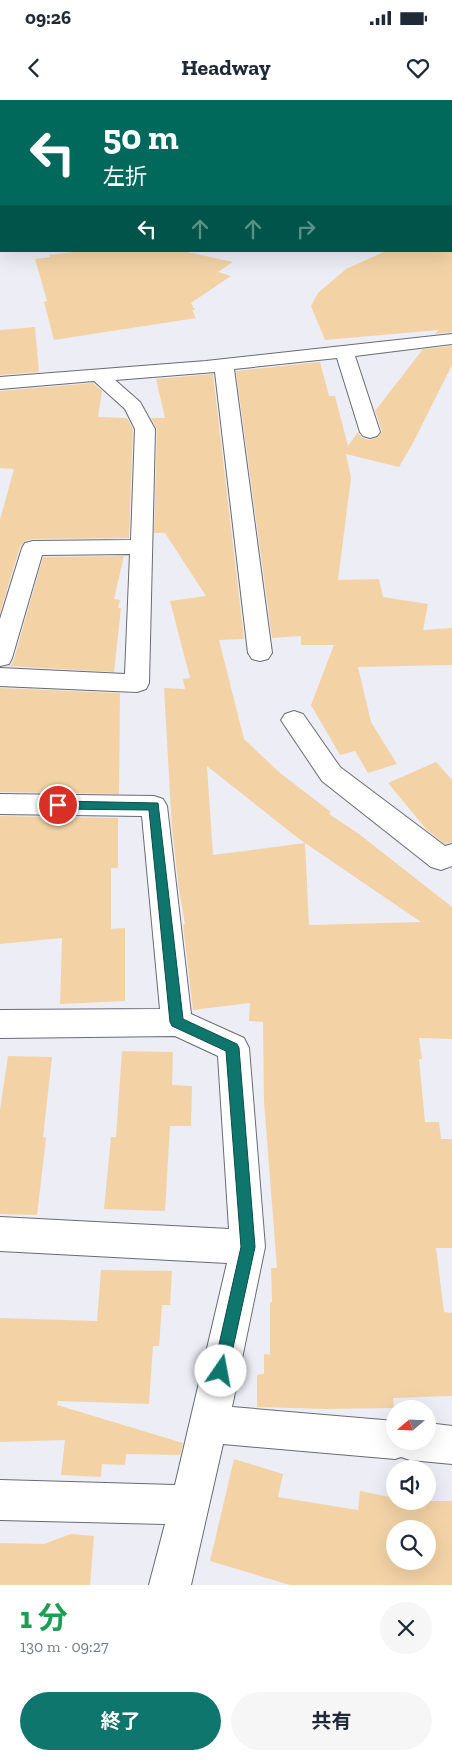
<!DOCTYPE html>
<html lang="ja">
<head>
<meta charset="utf-8">
<style>
	body { margin:0; font-family:"Zilla Slab","Noto Sans JP",serif; background:#f6f6f7; color:#1f2937; height:100vh; display:flex; flex-direction:column; font-size:19px; white-space:nowrap }
	* { box-sizing:border-box; margin:0 }
	p { font-size:16px; color:#747a83 }
	.icon { flex:none; width:28px; height:28px; fill:none; stroke:currentColor; stroke-width:2; stroke-linecap:round; stroke-linejoin:round }
	.map { position:relative; height:1485px; overflow:hidden }
	.side { display:flex; flex-direction:column; background:#fff; flex:1 }
	.side>* { flex:none }
	.hud { position:absolute; left:0px; top:0px; width:452px; height:152px; box-shadow:0 5px 20px #0002; background:#00695c; color:#fff; overflow:hidden }
	.needle { width:32px; rotate:251deg }
	.tools { position:absolute; left:386px; top:1300px; display:grid; gap:10px }
	.tools a { display:grid; place-items:center; width:50px; height:50px; border-radius:50%; background:#fff; box-shadow:0 5px 20px #0002; font-size:25px }
	.pin { position:absolute; display:grid; place-items:center; width:42px; height:42px; color:#fff; margin:-21px; border:2px solid #fff; border-radius:50%; box-shadow:0 1px 5px #0007 }
	.me { position:absolute; width:55px; margin:-28px; rotate:12deg; stroke-linejoin:round; filter:drop-shadow(0 0 4px #0008) }
	.turn { display:flex; align-items:center; gap:18px; height:105px; padding:0 20px; font-size:22px }
	.turn .icon { width:65px; height:65px; stroke-width:2.5 }
	.turn b { display:block; font-size:35px; line-height:42px }
	.lanes { display:flex; align-items:center; height:48px; padding:0 20px; background:#0003; justify-content:center; gap:25px; direction:ltr }
	.lanes .off { opacity:.35 }
	.round { display:grid; place-items:center; flex:none; width:52px; height:52px; border-radius:26px; background:#f6f6f7 }
	.overview { display:flex; align-items:center; justify-content:space-between; height:85px; padding:0 20px }
	h1 { font-size:30px; font-weight:700; line-height:38px; color:#1e9e55 }
	.action { display:flex; gap:10px; margin-top:auto; padding:10px 20px }
	.action a { flex:1; height:58px; border-radius:30px; background:#0f766e; color:#fff; font-size:20px; font-weight:700; line-height:58px; text-align:center }
	.action a+a { background:#f6f6f7; color:#1f2937 }
	.status { display:flex; justify-content:space-between; align-items:center; height:35px; padding:0 25px; background:#fff; direction:ltr }
	.status svg { height:14px; fill:currentColor }
	header { display:flex; justify-content:space-between; align-items:center; height:65px; padding:0 20px; background:#fff; font-size:22px; font-weight:700 }
	.map>svg:first-child { display:block }
	.building { fill:#f3d3a6; fill-rule:evenodd }
	.lines { fill:none; stroke-linecap:round; stroke-linejoin:round }
	.minor-casing { stroke:#6a6b72; stroke-width:2 }
	.minor { fill:#fff; fill-rule:evenodd }
	.route { fill:#0f766e; stroke:#0a4d48 }
</style>
</head>
<body>
<div class="status"><b>09:26</b><svg viewBox="0 0 49 12"><path d="M0 12V9h3v3zM5 12V6h3v6zM10 12V3h3v9zM15 12V0h3v12zM26 1h20v11H26zM47 4h2v5h-2z"/></svg></div>
<header><svg class="icon" aria-label="back" viewBox="0 0 24 24"><path d="M15 5l-7 7 7 7"/></svg>Headway<svg class="icon" aria-label="heart" viewBox="0 0 24 24"><path d="M12 20l-8-8c-3-5 5-10 8-4 3-6 11-1 8 4z"/></svg></header>
<div class="map">
<svg width="452" height="1485" viewBox="0 0 452 1485">
	<rect width="100%" height="100%" fill="#ecedf5"/>
	<!-- building -->
	<g class="building">
		<polygon points="81,151 183,151 233,162 218,172 231,176 191,203 195,210 192,210 196,218 54,240 44,202 47,201 35,159 50,157 49,155"/>
		<polygon points="386,151 452,151 452,232 435,234 439,230 325,240 311,206 318,193 346,169"/>
		<polygon points="35,227 39,272 0,275 0,230"/>
		<polygon points="452,246 452,265 414,341 399,367 346,354 351,378 338,480 379,479 383,497 428,504 423,530 452,528 452,565 358,567 371,622 397,664 368,673 355,651 340,655 311,605 334,545 301,545 301,536 272,538 236,271 320,262 329,296 335,296 348,346 358,332 362,338 369,340 378,337 382,331 375,311 423,249"/>
		<path d="M213,274L244,539L219,540L244,639L280,673L331,712L329,714L359,734L452,807V939L419,938L422,959H419L425,1022H439L441,1039H452V1148H436L444,1212L452,1213V1296L393,1298L394,1308L325,1309L257,1307V1275L264,1274V1254L270,1255V1202H272L271,1168H277L264,1001L263,922L249,921L250,903L193,910L183,825L185,824L179,789L172,729L164,588L185,589L183,579L190,578L170,501L206,496L165,433H154L157,329L151,318H165L156,279ZM207,666L294,735L305,743L213,755ZM305,743L421,822L309,825Z"/>
		<polygon points="93,283 102,291 98,317 127,318 133,329 129,438 33,439 25,441 20,447 0,513 0,420 14,369 0,368 0,291"/>
		<polygon points="124,456 114,499 120,500 118,508 121,508 114,572 7,566 11,565 14,559 43,457"/>
		<polygon points="0,588 120,593 119,694 0,692"/>
		<polygon points="436,662 452,680 452,742 445,744 427,730 388,683"/>
		<polygon points="0,716 118,718 118,768 111,768 111,829 125,828 125,901 60,904 62,838 0,844"/>
		<polygon points="122,951 173,952 172,985 192,986 191,1026 170,1026 165,1111 104,1109 111,1037 116,1037"/>
		<polygon points="8,956 52,957 43,1037 46,1038 37,1115 0,1114 0,1010"/>
		<polygon points="101,1170 172,1171 170,1205 162,1205 159,1246 153,1246 149,1304 58,1301 57,1305 183,1343 180,1355 126,1354 125,1365 102,1364 101,1377 61,1375 65,1340 0,1342 0,1218 97,1221"/>
		<path d="M234,1359L283,1374L278,1397L358,1410L360,1391L395,1398V1401H452V1485H290L210,1461ZM395,1429H428V1461H395Z"/>
		<polygon points="71,1434 94,1436 90,1485 0,1485 0,1443 44,1444"/>
	</g>
	<g class="lines">
		<defs>
			<g id="minor">
				<rect x="93" y="0" width="14" height="1"/>
				<polygon points="197,0 211,0 212,1 198,1"/>
				<polygon points="297,0 311,0 312,1 298,1"/>
				<rect x="0" y="15" width="1" height="10"/>
				<polygon points="452,51 452,60 451,60 451,51"/>
				<polygon points="451,80 452,81 452,91 451,90"/>
				<polygon points="1,87 1,97 0,98 0,88"/>
				<polygon points="452,234 452,244 355,256 380,332 377,336 370,338 363,336 360,332 337,258 234,269 272,553 268,559 260,561 252,559 248,553 215,272 115,280 140,302 155,329 149,583 146,589 137,592 0,586 0,568 125,574 130,454 42,455 12,558 9,564 0,566 0,519 22,448 25,443 33,441 131,440 135,329 125,309 94,281 0,289 0,277 206,261"/>
				<polygon points="294,611 303,614 340,667 445,746 452,744 452,766 441,770 431,767 322,681 281,620 285,614"/>
				<polygon points="0,694 154,696 163,699 167,706 191,914 244,938 249,948 265,1147 232,1307 395,1321 395,1341 428,1341 428,1323 452,1326 452,1364 410,1360 401,1357 395,1359 223,1344 191,1485 149,1485 165,1424 0,1420 0,1380 175,1385 227,1163 0,1151 0,1117 229,1129 218,956 175,936 0,938 0,910 160,909 142,716 0,714"/>
			</g>
		</defs>
		<!-- minor casing -->
		<use href="#minor" class="minor-casing"/>
		<!-- minor -->
		<use href="#minor" class="minor"/>
	</g>
	<!-- route -->
	<polygon class="route" points="58,701 158,703 183,919 237,944 239,948 255,1147 228,1271 226,1277 221,1279 215,1277 213,1271 241,1147 226,951 172,926 170,922 149,710 58,709 52,705"/>
</svg>
<div class="tools">
<a><svg class="needle" viewBox="-14 -14 28 28"><path d="M0-13l5 13h-10z" fill="#e53935"/><path d="M0 13l5-13h-10z" fill="#747a83"/></svg></a>
<a><svg class="icon" aria-label="sound" viewBox="0 0 24 24"><path d="M4 9h4l5-4v14l-5-4H4zM17 9q2 3 0 6"/></svg></a>
<a><svg class="icon" aria-label="search" viewBox="0 0 24 24"><circle cx="10" cy="10" r="6"/><path d="M15 15l6 6"/></svg></a>
</div>
<div class="pin" style="left:58px;top:705px;background:#d93025"><svg class="icon" aria-label="arrive" viewBox="0 0 24 24"><path d="M6 21V4h12l-3 4 3 4H6"/></svg></div>
<svg class="me" style="left:221px;top:1271px" viewBox="-20 -20 40 40"><circle r="19" fill="#fff"/><path d="M0-13L10 11 0 6-10 11z" fill="#0f766e"/></svg>
<div class="hud">
<div class="turn"><svg class="icon" aria-label="left" viewBox="0 0 24 24"><path d="M17 20v-9H6M10 6l-5 5 5 5"/></svg><div><b>50 m</b>左折</div></div>
<div class="lanes"><svg class="icon" aria-label="left" viewBox="0 0 24 24"><path d="M17 20v-9H6M10 6l-5 5 5 5"/></svg><svg class="icon off" aria-label="ahead" viewBox="0 0 24 24"><path d="M12 20V5M6 11l6-6 6 6"/></svg><svg class="icon off" aria-label="ahead" viewBox="0 0 24 24"><path d="M12 20V5M6 11l6-6 6 6"/></svg><svg class="icon off" aria-label="right" viewBox="0 0 24 24"><path d="M7 20v-9h11M14 6l5 5-5 5"/></svg></div>
</div>
</div>
<section class="side">
<div class="overview"><div><h1>1 分</h1><p>130 m · 09:27</p></div><a class="round"><svg class="icon" aria-label="close" viewBox="0 0 24 24"><path d="M6 6l12 12M18 6L6 18"/></svg></a></div>
<div class="action"><a>終了</a><a>共有</a></div>
</section>
</body>
</html>
